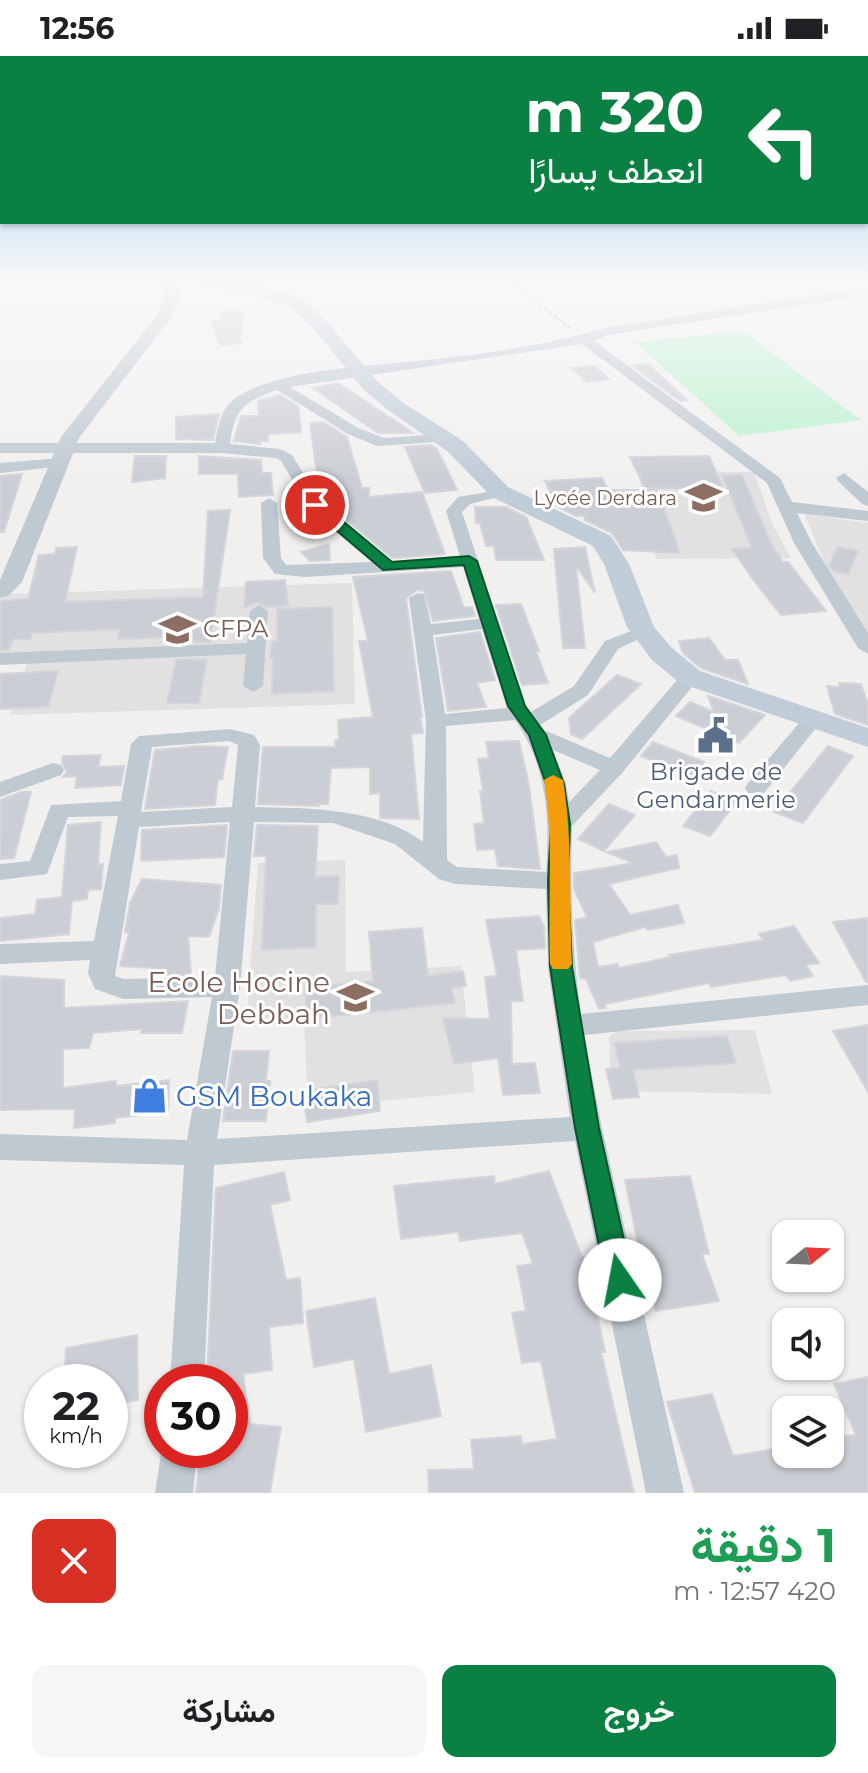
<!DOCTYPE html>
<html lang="ar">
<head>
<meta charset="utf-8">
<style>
	body { margin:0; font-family:Montserrat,Vazirmatn,sans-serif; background:#f6f6f6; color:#202124; direction:rtl; height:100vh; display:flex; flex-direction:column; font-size:30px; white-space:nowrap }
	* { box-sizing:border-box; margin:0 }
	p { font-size:26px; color:#757577 }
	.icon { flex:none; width:44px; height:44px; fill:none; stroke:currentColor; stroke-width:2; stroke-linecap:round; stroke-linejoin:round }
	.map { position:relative; height:1437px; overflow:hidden; direction:ltr }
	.panel { display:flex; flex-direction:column; background:#fff; flex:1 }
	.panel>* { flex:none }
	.guide { position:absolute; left:0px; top:0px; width:868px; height:168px; box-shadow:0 2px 6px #0004; direction:rtl; background:#0b8043; color:#fff; overflow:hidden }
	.needle { width:52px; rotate:72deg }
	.controls { position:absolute; left:772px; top:1164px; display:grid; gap:16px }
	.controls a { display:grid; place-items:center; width:72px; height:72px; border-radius:16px; background:#fff; box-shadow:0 2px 6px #0004; font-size:40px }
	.speed { position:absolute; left:24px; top:1308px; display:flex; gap:16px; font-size:40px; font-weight:700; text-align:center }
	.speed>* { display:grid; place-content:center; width:104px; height:104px; border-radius:50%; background:#fff; box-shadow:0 2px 6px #0004; line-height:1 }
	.speed small { font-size:20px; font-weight:400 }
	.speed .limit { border:12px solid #d22; background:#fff; color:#111 }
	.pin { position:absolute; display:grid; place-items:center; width:68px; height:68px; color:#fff; margin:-34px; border:4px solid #fff; border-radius:50%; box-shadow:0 2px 8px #0007 }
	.me { position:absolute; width:88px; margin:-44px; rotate:348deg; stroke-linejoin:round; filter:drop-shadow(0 0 6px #0008) }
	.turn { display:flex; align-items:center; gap:28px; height:168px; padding:0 32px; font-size:36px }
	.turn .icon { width:104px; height:104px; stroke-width:2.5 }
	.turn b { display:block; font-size:56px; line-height:68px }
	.round { display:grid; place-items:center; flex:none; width:84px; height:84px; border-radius:16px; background:#f6f6f6 }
	.overview { display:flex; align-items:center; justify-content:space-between; height:136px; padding:0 32px }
	h1 { font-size:48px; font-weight:700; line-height:60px; color:#1e9e55 }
	.primary-button { display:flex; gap:16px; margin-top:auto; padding:16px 32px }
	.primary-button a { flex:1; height:92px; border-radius:16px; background:#0b8043; color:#fff; font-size:32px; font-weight:700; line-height:92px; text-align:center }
	.primary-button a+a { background:#f6f6f6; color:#202124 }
	.status { display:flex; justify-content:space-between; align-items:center; height:56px; padding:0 40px; background:#fff; direction:ltr }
	.status svg { height:22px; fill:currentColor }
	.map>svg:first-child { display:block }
	.education { fill:#e3e0e1 }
	.green { fill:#bbf2d1 }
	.building { fill:#cbced4; stroke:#d3d5db; stroke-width:2 }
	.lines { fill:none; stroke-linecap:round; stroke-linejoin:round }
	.path { stroke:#71d2a4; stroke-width:2; stroke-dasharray:4 2; stroke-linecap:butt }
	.minor { fill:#bfc9d2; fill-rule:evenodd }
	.tertiary { fill:#bfc9d2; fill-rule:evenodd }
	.secondary { fill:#c1ccd9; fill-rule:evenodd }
	.route { fill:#0b8043; stroke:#07532c; stroke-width:2 }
	.slow { fill:#f59e0b }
	.labels { text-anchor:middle; stroke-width:6; stroke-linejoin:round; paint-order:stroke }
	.far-education-label { font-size:20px; fill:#785e54; stroke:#fff; text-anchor:end }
	.education-label { font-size:24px; fill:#785e54; stroke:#fff; text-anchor:start }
	.service-label { font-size:24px; fill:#4e5e75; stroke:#fff }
	.near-education-label { font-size:28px; fill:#785e54; stroke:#fff; text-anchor:end }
	.near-shop-label { font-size:28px; fill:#366cbe; stroke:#fff; text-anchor:start }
</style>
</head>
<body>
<div class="status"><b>12:56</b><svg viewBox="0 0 49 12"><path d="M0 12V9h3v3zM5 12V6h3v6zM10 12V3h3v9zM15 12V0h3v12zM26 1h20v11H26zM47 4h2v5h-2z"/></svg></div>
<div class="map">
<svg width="868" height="1437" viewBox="0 0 868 1437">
	<rect width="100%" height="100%" fill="#f2efef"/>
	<!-- education -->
	<g class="education">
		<polygon points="638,415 754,416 772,467 791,502 656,503"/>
		<polygon points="805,458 868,467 868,581 827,514"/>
		<polygon points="352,527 355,648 10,659 28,604 0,604 0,543 7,538"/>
		<polygon points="345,804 346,916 461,910 475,1036 308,1052 304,968 246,971 258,807"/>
		<polygon points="755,974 772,1038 611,1035 609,980 618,975"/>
	</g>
	<!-- green -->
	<polygon class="green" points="743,275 861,364 739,380 635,286"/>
	<!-- building -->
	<g class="building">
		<polygon points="222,254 243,256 242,278 237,278 241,287 220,289 211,265 220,265"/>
		<polygon points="648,308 687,344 680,345 633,310"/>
		<polygon points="594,310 609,323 587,326 572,312"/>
		<polygon points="338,327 394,364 413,377 378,377 313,332"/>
		<polygon points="280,339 298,350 301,376 268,378 268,385 259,385 260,388 234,385 241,360 259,360 258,345"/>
		<polygon points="219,358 213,384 176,383 176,361"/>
		<polygon points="323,366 347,381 362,432 369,432 369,441 422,436 445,498 392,502 335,454 335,421 318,422 316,411 310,367"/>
		<polygon points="431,389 437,393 457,434 425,437 405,391"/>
		<polygon points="135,400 166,400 165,422 132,426"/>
		<polygon points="199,400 261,404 262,417 271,417 273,439 239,441 238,418 199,418"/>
		<polygon points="709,400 723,432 645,432 630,401"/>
		<polygon points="22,418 4,476 0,476 0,420"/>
		<polygon points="722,419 742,419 775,496 778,496 782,506 788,506 826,555 781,559 752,522 732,493 752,492"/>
		<polygon points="602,422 608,434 657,434 680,497 623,494 612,477 585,464 584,460 576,460 556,450 545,425"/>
		<polygon points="475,451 506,451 526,461 544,504 496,504 494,490 486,490 480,467 476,467"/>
		<polygon points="230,454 210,586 180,587 179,581 118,583 120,573 32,577 30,583 13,583 9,594 0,594 0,545 28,543 39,499 55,498 56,492 77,491 65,546 203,541 208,455"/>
		<polygon points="329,488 330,504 310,505 301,496"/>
		<polygon points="585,491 595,537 576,510 585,592 563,592 554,493"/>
		<polygon points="838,491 858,495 848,518 833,515 829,509"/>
		<polygon points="451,515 464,552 472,551 475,560 433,565 424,535 417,534 406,542 422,661 420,662 423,677 411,678 419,763 380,762 380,737 370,738 370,711 331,712 328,748 319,748 319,750 258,748 263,691 335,691 335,684 339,684 338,664 373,661 359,585 368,585 353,521"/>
		<polygon points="285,524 288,550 267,551 257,546 244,552 246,526"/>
		<polygon points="521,548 539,595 536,595 548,627 522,629 496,549"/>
		<polygon points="332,551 334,635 272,638 273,602 270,602 272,585 277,585 277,553"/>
		<polygon points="480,576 495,624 477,627 486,651 448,655 436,582"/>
		<polygon points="709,582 725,604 738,604 748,628 701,612 683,597 679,585"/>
		<polygon points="207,603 199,647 167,647 176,604"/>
		<polygon points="58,615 48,651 0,653 0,618"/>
		<polygon points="617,619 641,628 582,683 571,678 569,662"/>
		<polygon points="839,627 861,628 868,649 868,669 835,658 827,630 840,631"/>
		<polygon points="708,640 765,659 739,687 676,660 690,646 714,656"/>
		<polygon points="519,685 529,729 540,813 498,810 495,793 477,794 474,768 484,767 480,735 483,735 478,703 489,702 486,686"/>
		<polygon points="653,686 704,706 692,720 641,700"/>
		<polygon points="200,690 228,691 222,723 218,723 215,749 145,753 155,694"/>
		<polygon points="828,690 853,700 803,767 774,756"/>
		<polygon points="101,699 98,711 124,710 121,729 75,732 77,720 63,721 67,716 62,706 63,700"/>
		<polygon points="711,735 737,745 710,780 683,770"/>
		<polygon points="21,736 31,736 14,802 0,803 1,744"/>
		<polygon points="609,748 635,759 604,795 578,783"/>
		<polygon points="101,766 98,809 103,808 101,833 88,834 87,843 72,845 69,878 0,885 0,862 35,858 37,844 62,841 68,769"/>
		<polygon points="227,769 224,801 141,805 142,774"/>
		<polygon points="257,769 318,770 315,821 339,820 338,848 316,848 316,891 262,894 266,800 254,800"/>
		<polygon points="656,786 666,801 677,799 679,812 609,828 630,859 678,849 684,867 648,874 645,871 593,886 598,911 617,908 619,912 671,901 669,899 763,884 759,878 794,870 819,907 806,909 813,920 790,925 786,919 711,931 709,927 605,948 606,952 599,953 586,923 580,922 575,864 587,861 574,833 574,817 633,807 607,796"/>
		<polygon points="142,823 221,829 219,852 209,881 188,880 191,919 154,919 154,912 120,910 129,877 125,876 130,847"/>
		<polygon points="539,860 544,871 545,892 516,894 523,945 511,945 512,1008 535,1007 540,1037 503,1039 498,1002 454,1008 443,962 490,963 485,921 497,920 486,864"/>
		<polygon points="868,862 868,926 866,926 833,866"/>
		<polygon points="422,872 428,920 463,915 466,930 451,932 455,947 307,963 305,932 373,925 369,876"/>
		<polygon points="0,920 64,924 64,952 188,945 182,977 141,977 142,973 93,977 89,992 63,993 63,1032 116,1025 116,1030 169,1024 168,1056 115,1062 115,1067 74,1072 75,1053 0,1054"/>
		<polygon points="868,969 868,1036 833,975"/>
		<polygon points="727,980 736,1007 633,1014 639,1041 613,1043 606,1013 620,1012 614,987"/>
		<polygon points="233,995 269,995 266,1025 270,1025 266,1065 223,1065"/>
		<polygon points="377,1024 380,1055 307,1066 303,1035"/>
		<polygon points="549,1115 582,1201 585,1201 605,1296 601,1296 634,1437 429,1437 428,1414 474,1413 471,1384 521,1380 522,1388 557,1383 541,1305 522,1307 512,1257 526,1255 517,1210 533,1208 522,1177 460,1185 458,1176 401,1183 394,1130 494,1120 495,1128"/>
		<polygon points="284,1116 290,1144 270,1149 286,1224 300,1222 303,1267 269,1271 272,1314 243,1318 250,1368 281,1371 270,1437 196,1437 201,1394 230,1394 230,1320 207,1323 216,1132"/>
		<polygon points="690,1120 709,1198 702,1198 719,1245 656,1255 643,1213 625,1124"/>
		<polygon points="375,1242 389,1318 431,1309 441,1360 366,1376 354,1303 314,1311 306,1255"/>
		<polygon points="137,1279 138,1344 110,1349 110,1326 64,1326 66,1292"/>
		<polygon points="868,1321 868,1437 695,1437 667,1346 712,1338 733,1400 786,1391 786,1398 830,1398 830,1382 856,1379 834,1328"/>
	</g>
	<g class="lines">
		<!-- path -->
		<polyline class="path" points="506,223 570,272"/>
		<!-- minor -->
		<g class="minor">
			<path d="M868,231V239L608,279L594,285L780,422L792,446L868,455V465L797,457L812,487L868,577V598L858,592L794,487L767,427L582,288L290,331L358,372L384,382L445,378L450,379V385L377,390L348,378L277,334C243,346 235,353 230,388L280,393L292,399L321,446L391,505L460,500L446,455L458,441L506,433V439L470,448L462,456L526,650L531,656L574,630L605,585L644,570L653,576L618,593L588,639L540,669L544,674L610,702L683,617H697L700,621L622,717L572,770C570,833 572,895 581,958L868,929V949L584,979L602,1072L684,1437H646L575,1085L214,1109L204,1326H170L184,1109L0,1104V1078L187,1084L212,941L123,943L95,933L88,917L90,904L0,908V888L94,885L118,760L68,761L47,818L0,824V808L30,805L51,749L121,745L131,688L139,680L230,673L254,679L260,689L255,751C308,752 379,752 423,786L426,665L409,542L418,537L424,538L431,568L479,563L463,511L305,521L275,518L263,502L261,447L269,442L277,447L281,502L286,509L372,506L309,452L281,405L276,402L222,397H0V387H215C218,372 220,354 234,343C279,311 382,310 437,303C493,297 551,288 605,272ZM482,573L507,652L445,658L433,579ZM515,664C547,710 550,761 546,816L457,811L447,804L446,670ZM229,685L238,689L232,751L141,756L152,691ZM553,694L600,714L569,746L566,728ZM230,766L215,921L124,923L115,920L139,771ZM254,766L333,767L395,788L439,823L455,828L546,833L548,911L570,1061L217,1083L240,931Z"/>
			<polygon points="60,402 65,404 65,410 0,417 0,407"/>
			<polygon points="844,417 868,436 868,450 862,448 838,425 836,422"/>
			<polygon points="259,549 268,555 263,630 253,636 243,630 246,598 0,609 0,597 247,587 250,555"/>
			<polygon points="813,657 820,659 823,663 820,667 764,737 748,737 745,732 748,727 806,659"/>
			<polygon points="53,707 61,709 64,714 61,719 0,741 0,726"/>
			<polygon points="162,1391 162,1394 197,1394 193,1437 155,1437"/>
		</g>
		<!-- tertiary -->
		<polygon class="tertiary" points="160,223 174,223 180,238 172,260 79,382 22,526 8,540 0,542 0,524 61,381 157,259 166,238"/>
		<!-- secondary -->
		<polygon class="secondary" points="186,223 223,223 255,228 302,243 326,265 377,325 402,346 463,385 508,431 611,480 629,508 654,571 672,592 700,615 868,672 868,691 680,627 652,604 627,571 604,508 593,490 492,441 447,395 388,354 363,333 314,273 290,251 252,238 188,227"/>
	</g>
	<!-- sky -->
	<linearGradient id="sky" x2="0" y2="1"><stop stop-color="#80c3ec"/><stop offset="0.53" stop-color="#f9f8f8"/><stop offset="1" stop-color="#f9f8f8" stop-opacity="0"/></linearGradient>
	<rect width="868" height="424" fill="url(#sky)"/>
	<!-- route -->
	<polygon class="route" points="310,446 320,446 392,506 469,500 477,505 525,650 546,679 564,728 570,768 568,825 572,911 599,1072 633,1224 629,1233 620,1236 610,1233 606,1224 575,1072 550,911 548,825 551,768 546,728 529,679 508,650 464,509 383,514 310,452"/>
	<!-- slow -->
	<path class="slow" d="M553,719L563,724C573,785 569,847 572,908L568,913H553L550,908C548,847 554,785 544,724Z"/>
	<!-- icons -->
	<defs>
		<symbol id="school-bare" viewBox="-9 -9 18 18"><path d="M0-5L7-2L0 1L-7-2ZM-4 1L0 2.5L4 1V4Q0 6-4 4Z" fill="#8d6e63" stroke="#fff" stroke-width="2.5" paint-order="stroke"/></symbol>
		<symbol id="university-bare" viewBox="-9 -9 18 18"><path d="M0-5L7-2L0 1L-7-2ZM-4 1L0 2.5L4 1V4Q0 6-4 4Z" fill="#8d6e63" stroke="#fff" stroke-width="2.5" paint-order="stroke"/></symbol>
		<symbol id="civic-bare" viewBox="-9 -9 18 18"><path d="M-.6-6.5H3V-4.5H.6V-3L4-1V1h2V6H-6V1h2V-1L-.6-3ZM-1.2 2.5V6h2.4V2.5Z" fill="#5c6f8a" stroke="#fff" stroke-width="2.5" paint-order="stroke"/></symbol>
		<symbol id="shop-bare" viewBox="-9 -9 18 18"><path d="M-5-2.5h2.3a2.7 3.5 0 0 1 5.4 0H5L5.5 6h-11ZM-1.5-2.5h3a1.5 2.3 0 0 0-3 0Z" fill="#3f7fe0" stroke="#fff" stroke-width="2.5" paint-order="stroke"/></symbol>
	</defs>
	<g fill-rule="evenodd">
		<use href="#school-bare" x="678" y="416" width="51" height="51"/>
		<use href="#university-bare" x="152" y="548" width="51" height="51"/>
		<use href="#civic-bare" x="690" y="654" width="51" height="51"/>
		<use href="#school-bare" x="330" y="916" width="51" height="51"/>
		<use href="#shop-bare" x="124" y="1014" width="51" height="51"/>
	</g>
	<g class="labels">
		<!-- far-education labels -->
		<g class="far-education-label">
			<text x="677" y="449">Lycée Derdara</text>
		</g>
		<!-- education labels -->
		<g class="education-label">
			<text x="203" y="581">CFPA</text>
		</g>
		<!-- service labels -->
		<g class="service-label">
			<text x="716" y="724">Brigade de<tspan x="716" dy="28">Gendarmerie</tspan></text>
		</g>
		<!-- near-education labels -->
		<g class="near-education-label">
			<text x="330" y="936">Ecole Hocine<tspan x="330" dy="32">Debbah</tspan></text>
		</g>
		<!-- near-shop labels -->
		<g class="near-shop-label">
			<text x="176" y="1050">GSM Boukaka</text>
		</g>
	</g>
</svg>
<div class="controls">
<a><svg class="needle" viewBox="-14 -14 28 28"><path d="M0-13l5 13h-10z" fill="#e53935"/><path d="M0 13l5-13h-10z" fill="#757577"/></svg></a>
<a><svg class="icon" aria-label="sound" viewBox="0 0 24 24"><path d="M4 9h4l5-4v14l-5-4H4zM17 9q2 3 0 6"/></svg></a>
<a><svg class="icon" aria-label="layers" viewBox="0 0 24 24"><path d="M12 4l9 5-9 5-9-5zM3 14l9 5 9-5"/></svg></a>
</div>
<div class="speed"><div>22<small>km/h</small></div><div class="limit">30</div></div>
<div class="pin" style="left:315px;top:449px;background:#d93025"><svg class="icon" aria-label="arrive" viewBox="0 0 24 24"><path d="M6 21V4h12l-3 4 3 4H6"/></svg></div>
<svg class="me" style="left:620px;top:1224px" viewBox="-20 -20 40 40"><circle r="19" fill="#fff"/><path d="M0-13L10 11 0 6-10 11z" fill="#0b8043"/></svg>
<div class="guide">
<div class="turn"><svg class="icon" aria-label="left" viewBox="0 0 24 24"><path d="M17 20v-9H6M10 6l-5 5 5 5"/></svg><div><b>320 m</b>انعطف يسارًا</div></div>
</div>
</div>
<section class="panel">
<div class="overview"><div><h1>1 دقيقة</h1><p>420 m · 12:57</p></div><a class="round" style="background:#d93025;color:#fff"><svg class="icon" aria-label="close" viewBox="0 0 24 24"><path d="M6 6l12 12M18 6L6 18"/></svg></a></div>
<div class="primary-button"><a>خروج</a><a>مشاركة</a></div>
</section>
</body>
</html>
